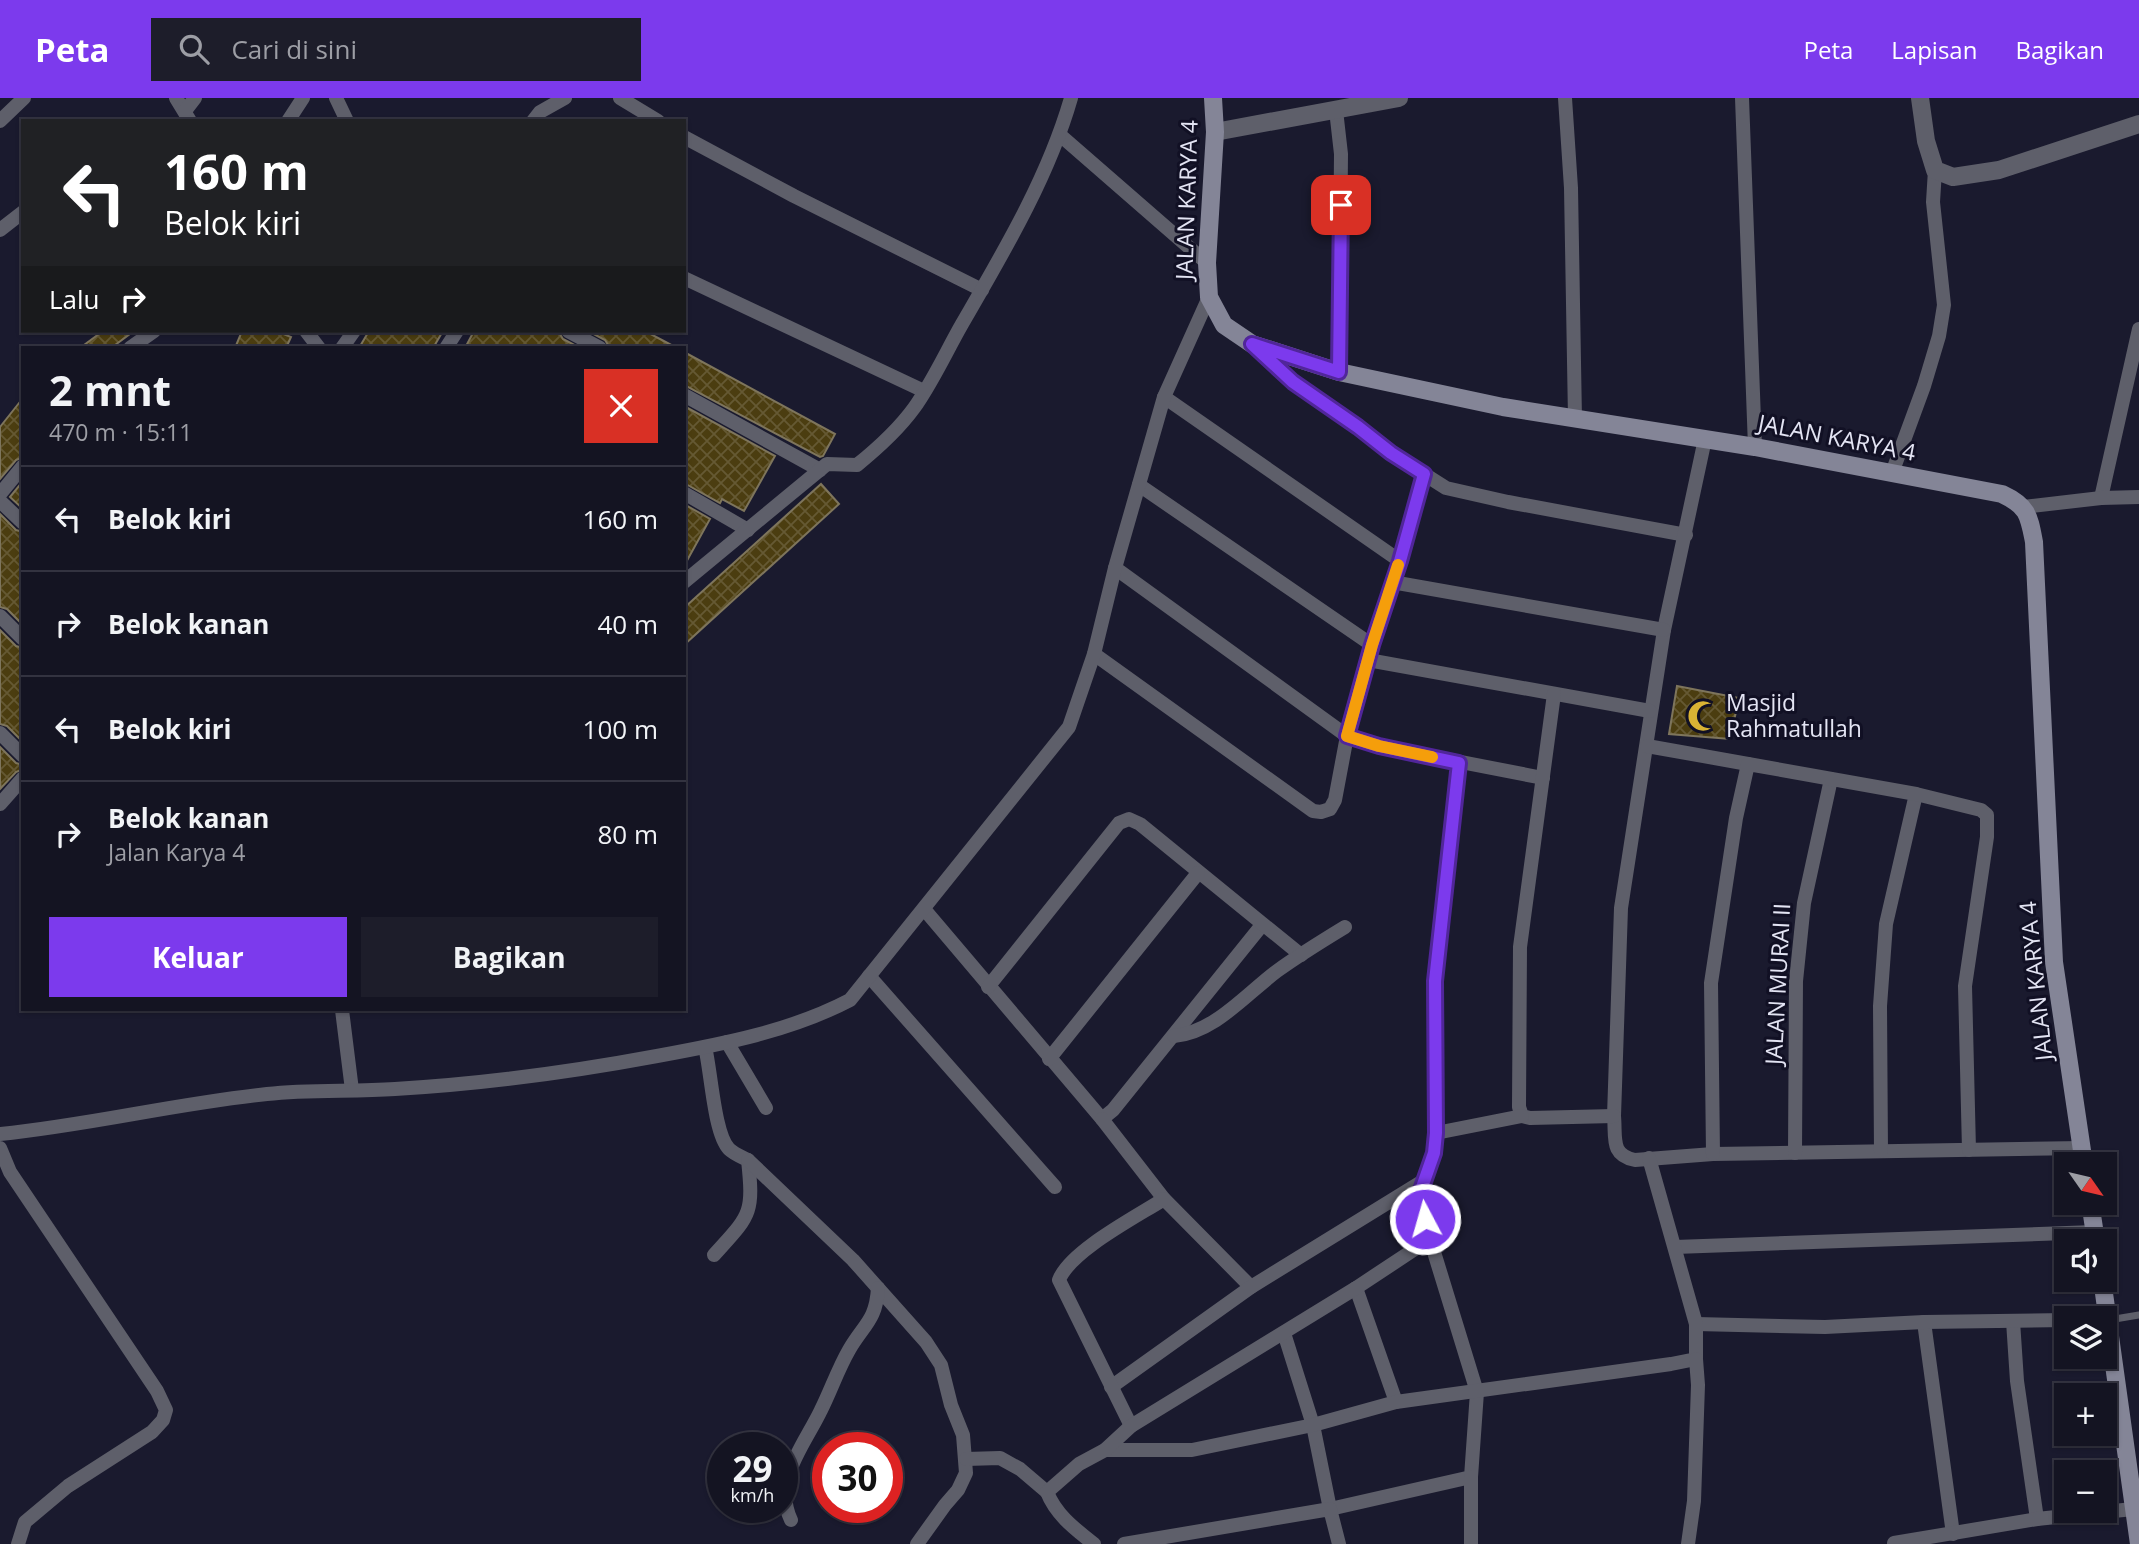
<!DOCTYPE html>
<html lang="id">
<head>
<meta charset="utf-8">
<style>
	body { margin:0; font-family:"Open Sans",sans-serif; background:#1d1d2a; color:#f1f3f6; height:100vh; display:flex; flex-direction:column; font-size:26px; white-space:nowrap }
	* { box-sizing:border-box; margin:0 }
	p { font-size:23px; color:#9d9ea5 }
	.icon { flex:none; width:38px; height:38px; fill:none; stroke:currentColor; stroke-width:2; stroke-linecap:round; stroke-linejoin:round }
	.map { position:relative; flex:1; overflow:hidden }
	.details { position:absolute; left:21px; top:248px; width:665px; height:665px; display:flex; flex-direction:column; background:#141422; border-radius:0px; box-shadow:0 2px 5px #0004,0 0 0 2px #333340 }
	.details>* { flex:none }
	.guide { position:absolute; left:21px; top:21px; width:665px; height:214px; border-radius:0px; box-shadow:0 2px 5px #0004,0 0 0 2px #333340; background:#202124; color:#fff; overflow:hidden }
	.needle { width:46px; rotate:124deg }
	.fabs { position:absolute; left:2054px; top:1054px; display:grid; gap:14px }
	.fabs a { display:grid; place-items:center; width:63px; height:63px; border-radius:0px; background:#141422; box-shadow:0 2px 5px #0004,0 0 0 2px #333340; font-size:35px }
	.speed { position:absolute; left:707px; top:1334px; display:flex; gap:14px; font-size:35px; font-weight:700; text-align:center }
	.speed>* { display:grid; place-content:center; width:91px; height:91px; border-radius:50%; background:#141422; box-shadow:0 2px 5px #0004,0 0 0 2px #333340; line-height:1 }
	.speed small { font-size:18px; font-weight:400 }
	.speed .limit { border:10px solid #d22; background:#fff; color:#111 }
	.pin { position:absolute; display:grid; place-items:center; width:60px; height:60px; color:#fff; margin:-30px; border-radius:14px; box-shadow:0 4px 10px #0006 }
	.me { position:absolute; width:77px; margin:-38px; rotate:354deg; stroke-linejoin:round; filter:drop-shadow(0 0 5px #0008) }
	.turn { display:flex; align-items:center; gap:24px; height:147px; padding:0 28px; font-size:32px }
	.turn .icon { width:91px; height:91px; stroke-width:2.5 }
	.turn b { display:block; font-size:49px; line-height:60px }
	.then { display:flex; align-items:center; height:66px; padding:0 28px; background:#0003; gap:14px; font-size:26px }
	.round { display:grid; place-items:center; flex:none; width:74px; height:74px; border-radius:0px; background:#1d1d2a }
	.overview { display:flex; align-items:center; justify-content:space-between; height:119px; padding:0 28px }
	h1 { font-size:42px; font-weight:700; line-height:52px }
	.action { display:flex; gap:14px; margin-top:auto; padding:14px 28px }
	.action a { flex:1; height:80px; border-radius:0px; background:#7c3aed; color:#fff; font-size:28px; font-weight:700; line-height:80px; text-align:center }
	.action a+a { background:#1d1d2a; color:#f1f3f6 }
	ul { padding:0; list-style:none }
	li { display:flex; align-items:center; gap:21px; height:105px; padding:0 28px; border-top:2px solid #333340 }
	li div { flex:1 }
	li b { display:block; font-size:26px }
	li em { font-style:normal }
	header { display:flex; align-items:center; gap:42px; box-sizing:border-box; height:98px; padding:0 35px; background:#7c3aed; color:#fff }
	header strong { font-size:33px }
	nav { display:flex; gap:38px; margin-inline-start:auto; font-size:24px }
	.search { width:490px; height:63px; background:#1d1d2a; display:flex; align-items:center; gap:18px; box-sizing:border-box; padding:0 24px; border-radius:0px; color:#9d9ea5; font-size:26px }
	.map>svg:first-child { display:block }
	.building { fill:url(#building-cross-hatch); stroke:#7e755c; stroke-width:2 }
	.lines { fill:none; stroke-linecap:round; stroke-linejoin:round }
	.service { stroke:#5e5f6a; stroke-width:7 }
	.minor { stroke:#5e5f6a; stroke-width:14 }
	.tertiary { stroke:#5e5f6a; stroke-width:18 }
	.secondary { stroke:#848597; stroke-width:18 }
	.route-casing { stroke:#51269a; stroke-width:18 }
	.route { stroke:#7c3aed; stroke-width:12 }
	.slow { stroke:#f59e0b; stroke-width:12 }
	.labels { text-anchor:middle; stroke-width:6; stroke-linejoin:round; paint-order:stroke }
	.street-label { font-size:23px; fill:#e3e4f3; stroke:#111024 }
	.poi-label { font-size:23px; fill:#e3e4f3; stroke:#111024; text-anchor:start }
</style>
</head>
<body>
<header>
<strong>Peta</strong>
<div class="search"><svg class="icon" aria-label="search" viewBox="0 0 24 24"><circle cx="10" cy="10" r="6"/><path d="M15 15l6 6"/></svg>Cari di sini</div>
<nav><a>Peta</a><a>Lapisan</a><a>Bagikan</a></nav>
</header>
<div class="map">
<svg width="2139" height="1446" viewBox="0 0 2139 1446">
	<defs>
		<pattern id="building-cross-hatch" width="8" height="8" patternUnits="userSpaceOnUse" patternTransform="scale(1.75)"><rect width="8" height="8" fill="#4b3d10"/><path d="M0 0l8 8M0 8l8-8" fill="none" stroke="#655933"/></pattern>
	</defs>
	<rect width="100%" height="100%" fill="#1a1a2e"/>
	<!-- building -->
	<g class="building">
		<polygon points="103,233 134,233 111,250 80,250"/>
		<polygon points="242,233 276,233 291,239 286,250 235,250"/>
		<polygon points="369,233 443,233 433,250 359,250"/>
		<polygon points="474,233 558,233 563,241 580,250 465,250"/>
		<polygon points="588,233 645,233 677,250 610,250 605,242"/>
		<polygon points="684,254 835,336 823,358 820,359 684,287"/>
		<polygon points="23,300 23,359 16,362 0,381 0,329"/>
		<polygon points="684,308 775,358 744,413 722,401 720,405 684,385"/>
		<polygon points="23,383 23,411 10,399"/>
		<polygon points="821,386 839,406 684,547 684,510"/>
		<polygon points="684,406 710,421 684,468"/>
		<polygon points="0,416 16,432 23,434 23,527 7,511 0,509"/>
		<polygon points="0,532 16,548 23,550 23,644 7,628 0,626"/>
		<polygon points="1677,588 1739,600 1730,641 1669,636"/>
		<polygon points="0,649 16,665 23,667 23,671 16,674 0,691"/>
	</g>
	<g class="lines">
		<!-- service -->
		<polyline class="service" points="2109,1222 2139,1217"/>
		<!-- minor -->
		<g class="minor">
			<polyline points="176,0 190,23"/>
			<polyline points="336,0 347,23"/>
			<polyline points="620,0 658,23"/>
			<polyline points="1565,0 1571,90 1575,321"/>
			<polyline points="1742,0 1755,349"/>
			<polyline points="1336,12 1341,56 1339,274"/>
			<polyline points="185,13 195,0"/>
			<polyline points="0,23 24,0"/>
			<polyline points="288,23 303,0"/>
			<polyline points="533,23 540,14 565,0"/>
			<polyline points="1060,37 1207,165"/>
			<polyline points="684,39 794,98 982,192"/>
			<polyline points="0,132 23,114"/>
			<polyline points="684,180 924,293"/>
			<polyline points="306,233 319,250"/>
			<polyline points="568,233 600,250"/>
			<polyline points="1253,247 1293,284 1358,329 1391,355 1446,390 1508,404 1686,437"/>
			<polyline points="130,250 154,233"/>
			<polyline points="342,250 354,233"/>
			<polyline points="446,250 457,233"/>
			<polyline points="684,297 820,372"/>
			<polyline points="1164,299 1400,463"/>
			<path d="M1705,341L1664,532L1621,810L1614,1018C1616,1040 1610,1057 1635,1062L1713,1056L2082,1050"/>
			<polyline points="1892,375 1924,288 1939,238 1944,207 1933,104 1935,72"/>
			<polyline points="1139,387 1372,547"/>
			<polyline points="684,395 748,432"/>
			<polyline points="0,396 23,368"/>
			<polyline points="2101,400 2139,231"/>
			<polyline points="0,403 23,425"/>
			<polyline points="2023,409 2101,400 2139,399"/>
			<polyline points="1115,470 1347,638 1379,648 1543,680"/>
			<path d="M684,484L827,366L857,367C878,350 898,332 914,310C932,285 946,254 962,226C1003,155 1048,80 1071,0"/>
			<polyline points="1392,484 1664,532"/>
			<polyline points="0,518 23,541"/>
			<polyline points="1094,556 1313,713 1321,714 1330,711 1335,702 1347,638 1372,547 1400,463 1424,376"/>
			<polyline points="1368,562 1650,613"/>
			<polyline points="1554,596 1520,849 1519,1009 1522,1018 1530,1020 1614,1018"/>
			<polyline points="0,635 23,658"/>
			<polyline points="1647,648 1748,666"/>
			<polyline points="1459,665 1435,883 1436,1035 1522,1018"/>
			<polyline points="0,706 23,680"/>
			<polyline points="924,811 1102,1021 1113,1012 1262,827"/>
			<polyline points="869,878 1055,1089"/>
			<polyline points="988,889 1119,725 1129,721 1140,726 1301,857"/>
			<polyline points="342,912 352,992"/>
			<path d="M1174,938C1215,934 1245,897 1277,873C1299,857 1322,843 1345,829"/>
			<polyline points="727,944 766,1010"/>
			<path d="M705,949C711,972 714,1036 729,1051C734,1056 742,1059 748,1062C754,1117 750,1117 714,1157"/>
			<polyline points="1049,961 1198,775"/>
			<polyline points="1102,1021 1164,1101 1251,1189"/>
			<path d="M0,1036C90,1027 178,1005 267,996C310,991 352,994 395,991C482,986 571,974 657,958C723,946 791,933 850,902L1069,629L1094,556L1115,470L1164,299L1209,199"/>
			<polyline points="0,1050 10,1074 157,1293 166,1312 163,1322 152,1334 68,1388 25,1424 18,1446"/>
			<polyline points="1881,1053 1880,908 1886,826 1916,696"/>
			<polyline points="1795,1055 1796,883 1804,805 1831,681"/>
			<polyline points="1713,1056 1711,885 1736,720 1748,666 1916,696 1981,712 1987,717 1987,739 1965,888 1969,1052"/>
			<polyline points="748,1062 853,1162 926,1244 941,1267 951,1307 963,1337 966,1375 958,1392 945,1407 917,1446"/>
			<polyline points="1675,1149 2094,1134"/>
			<polyline points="1356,1190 1396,1304"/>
			<polyline points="2013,1223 2017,1283 2037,1421"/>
			<polyline points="1924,1224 1953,1436"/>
			<polyline points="1696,1226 1825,1229 1924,1224 2067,1222"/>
			<polyline points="1284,1235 1313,1327 1330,1411 1471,1379 1477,1294 1430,1141 1420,1095 1434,1055 1436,1035"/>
			<polyline points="1111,1289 1251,1189 1423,1083"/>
			<path d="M1131,1328L1059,1182C1070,1153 1136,1119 1164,1101"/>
			<polyline points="1105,1352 1192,1352 1313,1327 1396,1304 1671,1266 1696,1261 1696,1226 1649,1060"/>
			<polyline points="966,1361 1000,1360 1020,1371 1047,1394"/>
			<path d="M791,1422C772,1383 805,1346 821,1312C831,1292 838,1271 849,1252C864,1226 876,1223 878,1190"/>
			<polyline points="1894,1445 2037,1421 2133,1411"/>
			<path d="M1094,1446C1075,1431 1056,1417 1047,1394L1079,1366L1105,1352L1131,1328L1356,1190L1430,1141"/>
			<polyline points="1124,1446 1330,1411 1339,1446"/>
			<polyline points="1471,1446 1471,1379"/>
			<polyline points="1688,1446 1694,1403 1698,1287 1696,1261"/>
		</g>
		<!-- tertiary -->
		<g class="tertiary">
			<polyline points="1920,0 1926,43 1935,72 1953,79 1999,72 2139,26"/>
			<polyline points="1215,34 1399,0"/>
		</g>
		<!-- secondary -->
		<g class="secondary">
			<path d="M1213,0L1215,34L1207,165L1209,199L1224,227L1252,246L1339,274L1503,309L1755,349L2002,396C2028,408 2029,418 2034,444L2054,864L2084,1066"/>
			<polyline points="2090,1104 2096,1143"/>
			<polyline points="2102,1181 2139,1446"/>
		</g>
	</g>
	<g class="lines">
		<defs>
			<polyline id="route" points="1341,107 1339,274 1252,246 1293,284 1358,329 1391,355 1424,376 1400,463 1372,547 1347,638 1379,648 1459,665 1435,883 1436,1035 1434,1055 1420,1095 1425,1121"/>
		</defs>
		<!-- route casing -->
		<use href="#route" class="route-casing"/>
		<!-- route -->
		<use href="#route" class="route"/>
		<!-- slow -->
		<polyline class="slow" points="1398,467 1372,547 1347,638 1379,648 1432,659"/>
	</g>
	<!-- icons -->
	<defs>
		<symbol id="mosque-bare" viewBox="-9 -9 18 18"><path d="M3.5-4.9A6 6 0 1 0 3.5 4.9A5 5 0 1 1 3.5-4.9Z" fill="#d9b334" stroke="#111024" stroke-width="2.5" paint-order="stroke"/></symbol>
	</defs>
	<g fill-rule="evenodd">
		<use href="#mosque-bare" x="1681" y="596" width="44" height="44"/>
	</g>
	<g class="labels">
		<!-- street labels -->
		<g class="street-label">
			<text transform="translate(1187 102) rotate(-88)" y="8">JALAN KARYA 4</text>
			<text transform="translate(1837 340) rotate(11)" y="8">JALAN KARYA 4</text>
			<text transform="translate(2036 883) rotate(-96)" y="8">JALAN KARYA 4</text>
			<text transform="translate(1778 886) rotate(-87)" y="8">JALAN MURAI II</text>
		</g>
		<!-- poi labels -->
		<g class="poi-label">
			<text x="1726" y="613">Masjid<tspan x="1726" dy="26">Rahmatullah</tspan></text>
		</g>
	</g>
</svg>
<div class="fabs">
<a><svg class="needle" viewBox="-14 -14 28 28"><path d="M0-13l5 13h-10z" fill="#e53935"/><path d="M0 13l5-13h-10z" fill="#9d9ea5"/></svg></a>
<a><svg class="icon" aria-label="sound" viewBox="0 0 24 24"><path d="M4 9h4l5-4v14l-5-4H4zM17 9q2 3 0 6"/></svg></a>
<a><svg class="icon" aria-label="layers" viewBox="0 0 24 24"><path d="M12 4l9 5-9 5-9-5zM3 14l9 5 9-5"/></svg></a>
<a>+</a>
<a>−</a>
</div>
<div class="speed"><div>29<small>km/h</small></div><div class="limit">30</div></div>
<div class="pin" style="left:1341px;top:107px;background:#d93025"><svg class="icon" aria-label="arrive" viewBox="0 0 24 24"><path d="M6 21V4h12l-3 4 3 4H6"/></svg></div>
<svg class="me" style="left:1425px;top:1121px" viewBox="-20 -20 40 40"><circle r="17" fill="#7c3aed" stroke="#fff" stroke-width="3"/><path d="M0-11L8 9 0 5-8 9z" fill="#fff"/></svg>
<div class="guide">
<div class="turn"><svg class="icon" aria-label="left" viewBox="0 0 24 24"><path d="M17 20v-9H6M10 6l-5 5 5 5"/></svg><div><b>160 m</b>Belok kiri</div></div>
<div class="then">Lalu<svg class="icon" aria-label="right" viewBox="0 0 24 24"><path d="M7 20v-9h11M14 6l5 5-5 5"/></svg></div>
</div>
<section class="details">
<div class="overview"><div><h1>2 mnt</h1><p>470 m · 15:11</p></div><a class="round" style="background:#d93025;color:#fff"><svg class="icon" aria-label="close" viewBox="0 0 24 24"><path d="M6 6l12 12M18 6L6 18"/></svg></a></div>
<ul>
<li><svg class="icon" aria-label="left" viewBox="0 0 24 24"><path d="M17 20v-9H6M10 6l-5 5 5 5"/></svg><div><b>Belok kiri</b></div><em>160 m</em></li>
<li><svg class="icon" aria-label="right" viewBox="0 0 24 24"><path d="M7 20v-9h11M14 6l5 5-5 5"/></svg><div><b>Belok kanan</b></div><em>40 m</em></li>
<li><svg class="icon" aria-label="left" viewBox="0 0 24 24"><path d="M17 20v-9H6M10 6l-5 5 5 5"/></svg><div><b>Belok kiri</b></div><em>100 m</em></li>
<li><svg class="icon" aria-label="right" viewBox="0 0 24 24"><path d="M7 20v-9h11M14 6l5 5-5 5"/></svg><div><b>Belok kanan</b><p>Jalan Karya 4</p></div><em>80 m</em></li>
</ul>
<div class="action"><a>Keluar</a><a>Bagikan</a></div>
</section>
</div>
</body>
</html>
